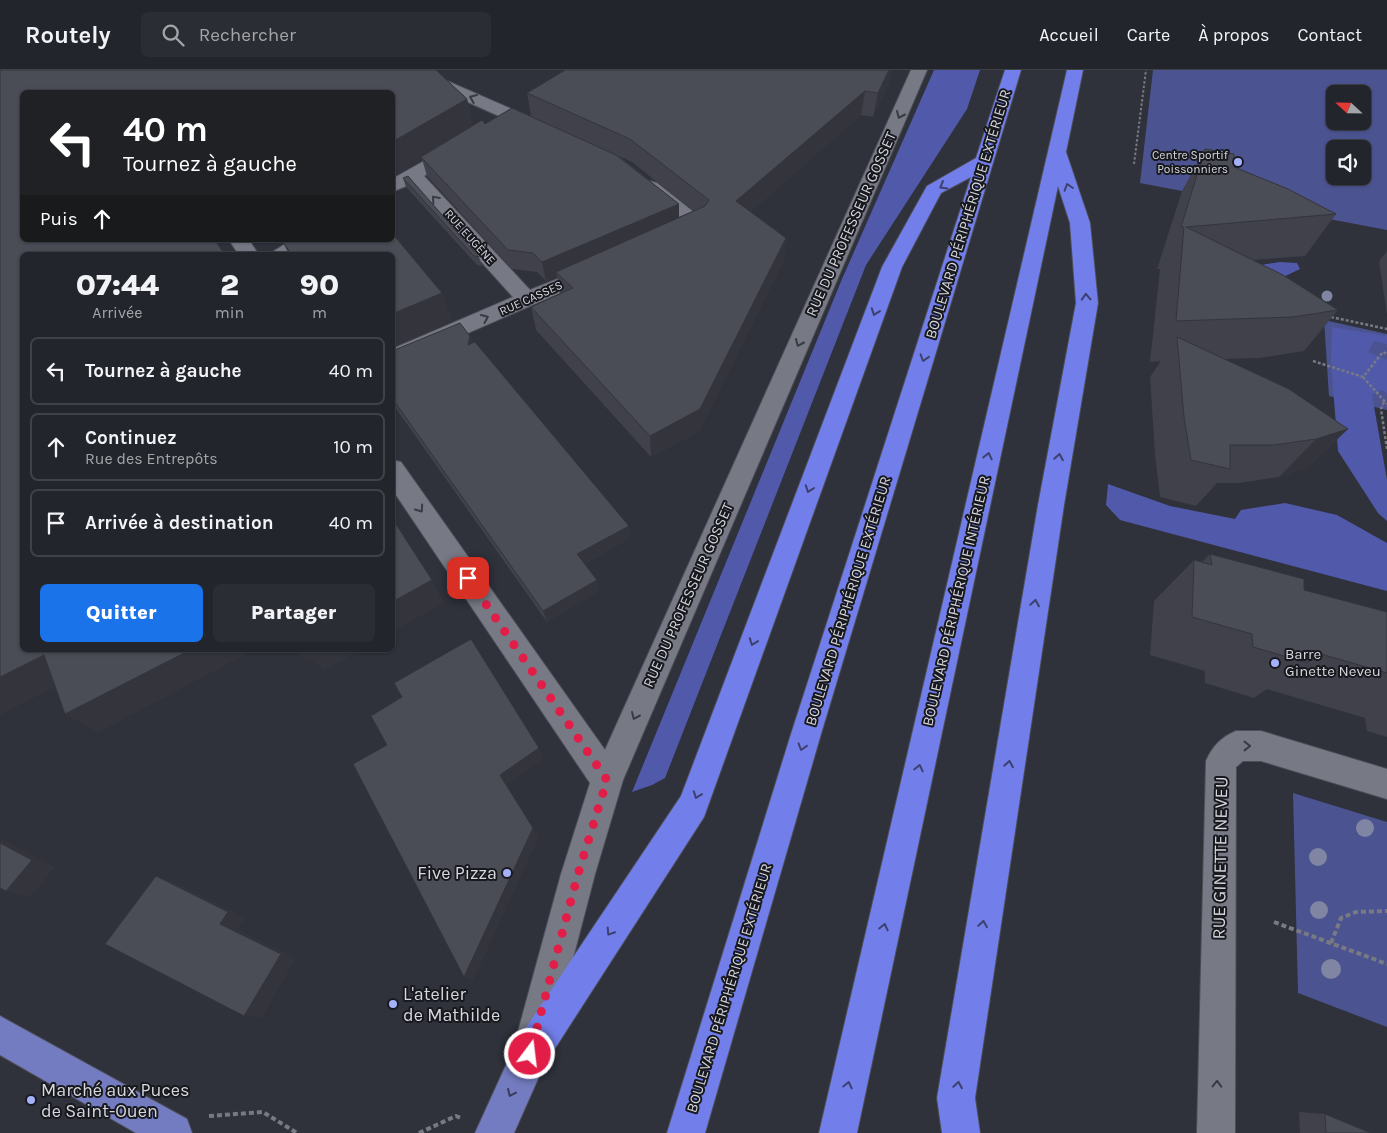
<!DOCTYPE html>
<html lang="fr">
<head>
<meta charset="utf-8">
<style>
	body { margin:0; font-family:Karla,sans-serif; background:#2b2d34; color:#f1f3f6; height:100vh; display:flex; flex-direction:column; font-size:19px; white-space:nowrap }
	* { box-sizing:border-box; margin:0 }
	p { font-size:16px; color:#a3a5a9 }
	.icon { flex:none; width:28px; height:28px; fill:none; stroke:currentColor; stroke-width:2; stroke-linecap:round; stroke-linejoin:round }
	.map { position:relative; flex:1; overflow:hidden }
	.drawer { position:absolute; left:20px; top:182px; width:375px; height:400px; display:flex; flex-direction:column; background:#23252c; border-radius:8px; box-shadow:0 1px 4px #0004,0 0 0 1px #404248 }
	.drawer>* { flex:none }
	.top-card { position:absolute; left:20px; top:20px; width:375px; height:152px; border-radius:8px; box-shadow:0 1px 4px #0004,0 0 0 1px #404248; background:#202124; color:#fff; overflow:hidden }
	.needle { width:32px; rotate:292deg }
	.buttons { position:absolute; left:1326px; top:15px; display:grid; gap:10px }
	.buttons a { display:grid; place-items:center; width:45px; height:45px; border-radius:8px; background:#23252c; box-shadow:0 1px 4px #0004,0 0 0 1px #404248; font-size:25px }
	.pin { position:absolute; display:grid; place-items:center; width:42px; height:42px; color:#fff; margin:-21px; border-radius:10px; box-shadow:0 2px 8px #0006 }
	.me { position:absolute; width:55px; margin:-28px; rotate:15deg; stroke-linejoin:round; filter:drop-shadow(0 0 4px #0008) }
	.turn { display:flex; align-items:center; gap:18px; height:105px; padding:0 20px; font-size:22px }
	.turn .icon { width:65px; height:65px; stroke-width:2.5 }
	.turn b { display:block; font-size:35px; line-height:42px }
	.then { display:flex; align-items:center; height:48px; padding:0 20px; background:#0003; gap:10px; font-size:19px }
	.eta { display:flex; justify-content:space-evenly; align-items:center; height:85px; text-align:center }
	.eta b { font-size:30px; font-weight:800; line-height:35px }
	.primary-button { display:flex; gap:10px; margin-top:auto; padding:10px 20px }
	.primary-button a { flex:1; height:58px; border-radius:8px; background:#1a73e8; color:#fff; font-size:20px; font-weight:800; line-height:58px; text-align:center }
	.primary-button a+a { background:#2b2d34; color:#f1f3f6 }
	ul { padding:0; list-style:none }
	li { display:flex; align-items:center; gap:15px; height:68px; margin:0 10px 8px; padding:0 10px; border:2px solid #404248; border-radius:8px }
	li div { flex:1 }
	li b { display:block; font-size:19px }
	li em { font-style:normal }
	header { display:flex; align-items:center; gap:30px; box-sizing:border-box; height:70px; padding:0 25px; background:#23252c; border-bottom:1px solid #404248 }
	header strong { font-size:24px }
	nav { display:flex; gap:28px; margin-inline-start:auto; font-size:18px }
	.search { width:350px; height:45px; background:#2b2d34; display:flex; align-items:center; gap:12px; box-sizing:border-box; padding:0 18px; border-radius:8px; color:#a3a5a9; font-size:19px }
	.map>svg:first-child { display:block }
	.green { fill:#4b5491; fill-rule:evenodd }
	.forest { fill:#515aaa }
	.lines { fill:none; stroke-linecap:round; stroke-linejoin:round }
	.street-casing { stroke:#4c4e57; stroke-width:2 }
	.primary-casing { stroke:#4c4e57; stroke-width:2 }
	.highway-casing { stroke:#4c4e57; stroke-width:2 }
	.path-far2 { stroke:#787a83; stroke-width:2; stroke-dasharray:2.5 2; stroke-linecap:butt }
	.path-far1 { stroke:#787a83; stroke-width:2.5; stroke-dasharray:3 2; stroke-linecap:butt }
	.path { stroke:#787a83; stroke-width:4; stroke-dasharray:5 3; stroke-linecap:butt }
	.street { fill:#777a85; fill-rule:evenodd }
	.primary { fill:#747cc1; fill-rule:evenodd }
	.highway { fill:#727ee9; fill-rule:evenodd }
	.tree { fill:#7f85a2 }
	.wall { fill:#40414a; fill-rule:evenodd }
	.shaded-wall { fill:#34353c }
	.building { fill:#4a4c56; stroke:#34353c }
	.oneway { stroke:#393b42 }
	.oneway2 { stroke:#3c416f }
	.oneway3 { stroke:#383c57 }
	.route { stroke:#e11d48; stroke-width:9; stroke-dasharray:0 16.2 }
	.poi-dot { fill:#a4b2fc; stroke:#18191e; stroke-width:2 }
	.labels { text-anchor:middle; stroke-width:4; stroke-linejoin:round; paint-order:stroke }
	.far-poi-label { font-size:12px; fill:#d6d8de; stroke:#18191e; text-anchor:end }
	.far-street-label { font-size:12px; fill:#d6d8de; stroke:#18191e }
	.street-label { font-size:15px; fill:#d6d8de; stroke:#18191e }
	.poi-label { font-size:15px; fill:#d6d8de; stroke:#18191e; text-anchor:start }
	.near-street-label { font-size:18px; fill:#d6d8de; stroke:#18191e }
	.near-poi-label { font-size:18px; fill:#d6d8de; stroke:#18191e; text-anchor:start }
</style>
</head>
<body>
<header>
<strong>Routely</strong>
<div class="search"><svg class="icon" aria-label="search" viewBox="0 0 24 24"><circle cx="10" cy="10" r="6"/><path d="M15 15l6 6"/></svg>Rechercher</div>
<nav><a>Accueil</a><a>Carte</a><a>À propos</a><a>Contact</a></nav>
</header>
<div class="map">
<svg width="1387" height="1063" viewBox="0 0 1387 1063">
	<rect width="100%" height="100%" fill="#2f313b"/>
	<!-- green -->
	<g class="green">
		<path d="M1153,0H1387V160L1140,113ZM1335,24H1362V51H1335ZM1335,79H1362V106H1335Z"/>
		<polygon points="1324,250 1387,264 1387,340 1329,326"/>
		<polygon points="1293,723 1387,752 1387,957 1298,923"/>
	</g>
	<!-- forest -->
	<g class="forest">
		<polygon points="934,0 980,0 967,39 866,195 665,708 652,715 632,722 842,209"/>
		<polygon points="1280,192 1297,193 1300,199 1277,210 1220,201"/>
		<polygon points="1332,257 1387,266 1387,274 1374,271 1368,282 1387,290 1387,323 1381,320 1372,325 1387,410 1387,451 1378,443 1338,381 1331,292"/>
		<polygon points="1108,414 1170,436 1235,449 1241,440 1285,433 1337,445 1387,473 1387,521 1120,450 1106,435"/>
	</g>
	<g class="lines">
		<defs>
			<g id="street">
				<polygon points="401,0 422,0 544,53 547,57 544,61 532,61 403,3"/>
				<polygon points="911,0 927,0 623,710 595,804 553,965 548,978 535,983 522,978 517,965 561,804 590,713 392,419 392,390 401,392 605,680"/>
				<polygon points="456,73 462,74 465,78 462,82 424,106 530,220 592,195 599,196 602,201 599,206 392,296 392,279 513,227 411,114 392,122 392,109"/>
				<path d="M650,111L657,113L704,150L707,154C700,164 681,170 670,167L667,163L670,159L683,153L643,121L641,117L643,113Z"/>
				<polygon points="229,170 249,170 259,185 239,185"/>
				<polygon points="291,170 315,170 295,185 271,185 274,181"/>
				<path d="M1236,661H1261L1387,699V729L1261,691H1243L1236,697L1235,1063H1197L1206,691C1212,677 1221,667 1236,661Z"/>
			</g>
			<g id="primary">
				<polygon points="0,946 187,1049 192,1063 136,1063 0,985"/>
				<polygon points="530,965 543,971 549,984 514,1063 475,1063 517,971"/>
			</g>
			<g id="highway">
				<polygon points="1005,0 1021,0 821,664 705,1063 667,1063 791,664 971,107 941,123 902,197 704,747 543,997 530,1003 517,997 511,984 517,971 681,726 882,197 927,116 976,88"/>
				<polygon points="1067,0 1083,0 1066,82 1090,153 1098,233 1064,435 975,1028 980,1063 942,1063 937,1028 1038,435 1076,233 1070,153 1058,116 857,1063 819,1063"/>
			</g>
		</defs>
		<!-- street casing -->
		<use href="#street" class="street-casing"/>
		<!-- primary casing -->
		<use href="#primary" class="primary-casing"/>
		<!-- highway casing -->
		<use href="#highway" class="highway-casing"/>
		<!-- path-far2 -->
		<polyline class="path-far2" points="1134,94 1146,0"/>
		<!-- path-far1 -->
		<g class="path-far1">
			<polyline points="1331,247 1387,259"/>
			<polyline points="1313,291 1363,307 1383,282 1387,284"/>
			<polyline points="1363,307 1387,334"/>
			<polyline points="1384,332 1381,339 1387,379"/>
		</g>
		<!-- path -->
		<g class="path">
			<polyline points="1274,852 1387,894"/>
			<polyline points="1331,873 1341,848 1356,842 1387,841"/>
			<polyline points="209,1046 263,1042 297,1063"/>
			<polyline points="419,1063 456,1046 461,1048"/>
		</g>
		<!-- street -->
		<use href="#street" class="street"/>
		<!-- primary -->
		<use href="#primary" class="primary"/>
		<!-- highway -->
		<use href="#highway" class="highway"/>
	</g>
	<!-- trees -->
	<g class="tree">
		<circle cx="1327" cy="226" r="5.5"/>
		<circle cx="1365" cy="758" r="9"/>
		<circle cx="1318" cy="787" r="9"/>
		<circle cx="1319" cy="840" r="9"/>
		<circle cx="1331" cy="899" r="10"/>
	</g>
	<!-- wall -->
	<g class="wall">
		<path d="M0,0H436L467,29L473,56L482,50L485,54L512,38L531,46L527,23L565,0H891L888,15L873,47L861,45L750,142L786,168L783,192L699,361L651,387L536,260L531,237L560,224L557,206L546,211L537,202L512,199L427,106L422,89L395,105L392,102V22H22V170H215L225,185H22V580H253L98,662L65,644L55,616L0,644ZM619,86L632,92L693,141L679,147V134Z"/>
		<polygon points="1205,79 1234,97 1336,144 1305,186 1254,190 1338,240 1304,281 1260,288 1224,289 1348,359 1308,397 1279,407 1239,413 1217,413 1196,436 1160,427 1155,385 1150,307 1161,291 1150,292 1160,199 1157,199 1182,121"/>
		<polygon points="403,108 479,187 482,196 477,195 406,117"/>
		<polygon points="392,163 442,223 451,251 394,276 392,276 392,185 289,185 283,172 284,170 392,170"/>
		<polygon points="1387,181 1387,245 1379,191"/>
		<polygon points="470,266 473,273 629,456 630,468 584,494 599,521 547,552 392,333 392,281"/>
		<polygon points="1210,484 1304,520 1387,542 1387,667 1367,661 1365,648 1267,619 1254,628 1205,613 1205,601 1150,585 1154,531 1194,490 1202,492"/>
		<polygon points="1299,1042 1325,1044 1371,1063 1300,1063"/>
	</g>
	<!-- shaded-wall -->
	<g class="shaded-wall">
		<polygon points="889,0 891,0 888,15 873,47 878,23"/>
		<polygon points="865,21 861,45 735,155 736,131"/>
		<polygon points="467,29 474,57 421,87 422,89 395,105 392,98 392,72"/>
		<polygon points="679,134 679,153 556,202 557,206 546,211 542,192"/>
		<polygon points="786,168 783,192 699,361 651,387 650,366"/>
		<polygon points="442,223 451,251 394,276 392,272 392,244"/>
		<polygon points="470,266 475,280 468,275"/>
		<polygon points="1348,359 1308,397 1279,407 1316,369"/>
		<polygon points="629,456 630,468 580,496 577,484"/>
		<polygon points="432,510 444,533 392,562 392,532"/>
		<polygon points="597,510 599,521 547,552 543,541"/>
		<polygon points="190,580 253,580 98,662 65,644"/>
		<polygon points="297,580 360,580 323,601 312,589 307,591"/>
		<polygon points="44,585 76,605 0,644 0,607"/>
		<polygon points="539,678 544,689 506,715 539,767 473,911 464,907 500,705"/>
		<polygon points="0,768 55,797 30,828 6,821"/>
		<polygon points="156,806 175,813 245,848 237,859 296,888 262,948 244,946 220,854"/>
	</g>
	<!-- building -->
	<g class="building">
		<polygon points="0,0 436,0 467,29 392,72 392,22 22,22 22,170 215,170 225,185 22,185 22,580 190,580 65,644 44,585 0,607"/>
		<polygon points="565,0 889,0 878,23 865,21 736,131 786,168 700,339 650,366 531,237 573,218 556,202 705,136 709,130 630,69 527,23"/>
		<polygon points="512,38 616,85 679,134 542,192 533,183 508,180 421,87 482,50 485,54"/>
		<polygon points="1205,79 1234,84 1234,97 1288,119 1336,144 1186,157 1283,205 1338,240 1293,247 1176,251 1184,157 1181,157"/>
		<polygon points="408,106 479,187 474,186 403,108"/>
		<polygon points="392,163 442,223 392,244 392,185 292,185 283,172 284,170 392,170"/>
		<polygon points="460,253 470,266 468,275 475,272 629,456 577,484 597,510 543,541 392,328 392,281"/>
		<polygon points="1177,267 1289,319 1348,359 1316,369 1274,375 1230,375 1230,399 1191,390 1184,347"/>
		<polygon points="392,448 432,510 392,532"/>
		<polygon points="1210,484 1304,509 1304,520 1387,542 1387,603 1307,580 1308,593 1253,577 1252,564 1192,547 1194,490 1212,495"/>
		<polygon points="471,569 539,678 500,705 533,758 464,907 353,694 387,675 371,646 402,627 394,613"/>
		<polygon points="0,773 32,790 6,821 0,818"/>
		<polygon points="156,806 228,842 220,854 281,884 244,946 105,874"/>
		<polygon points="1325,1044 1371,1063 1326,1063"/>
	</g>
	<!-- one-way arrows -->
	<defs><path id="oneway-chevron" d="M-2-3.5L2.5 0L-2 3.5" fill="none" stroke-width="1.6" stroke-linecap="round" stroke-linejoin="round" transform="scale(1.25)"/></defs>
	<g class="oneway">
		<use href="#oneway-chevron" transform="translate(473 28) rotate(-157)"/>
		<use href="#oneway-chevron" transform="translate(900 45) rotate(114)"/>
		<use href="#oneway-chevron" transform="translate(435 129) rotate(-132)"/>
		<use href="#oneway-chevron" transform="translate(485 248) rotate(-24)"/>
		<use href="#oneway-chevron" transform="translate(799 273) rotate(114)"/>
		<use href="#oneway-chevron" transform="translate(420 439) rotate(55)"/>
		<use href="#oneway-chevron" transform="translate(635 646) rotate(114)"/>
		<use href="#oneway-chevron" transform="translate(1247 676)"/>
		<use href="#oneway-chevron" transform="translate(1217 1014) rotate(-89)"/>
	</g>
	<g class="oneway2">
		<use href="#oneway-chevron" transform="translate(943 116) rotate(150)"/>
		<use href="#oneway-chevron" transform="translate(1068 117) rotate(-108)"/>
		<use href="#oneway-chevron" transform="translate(1086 227) rotate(-92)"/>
		<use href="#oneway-chevron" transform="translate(875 242) rotate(110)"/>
		<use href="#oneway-chevron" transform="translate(924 288) rotate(107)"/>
		<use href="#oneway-chevron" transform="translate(988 386) rotate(-77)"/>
		<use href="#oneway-chevron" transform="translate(1059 387) rotate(-80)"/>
		<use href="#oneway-chevron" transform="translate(809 419) rotate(110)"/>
		<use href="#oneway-chevron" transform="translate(1035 533) rotate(-81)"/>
		<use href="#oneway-chevron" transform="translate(753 572) rotate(110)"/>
		<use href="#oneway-chevron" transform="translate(802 677) rotate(107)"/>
		<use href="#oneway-chevron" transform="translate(1009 694) rotate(-81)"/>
		<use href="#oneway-chevron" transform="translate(919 698) rotate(-77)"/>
		<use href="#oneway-chevron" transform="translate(697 725) rotate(110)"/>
		<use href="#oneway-chevron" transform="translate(983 854) rotate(-81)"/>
		<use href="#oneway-chevron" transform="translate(884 857) rotate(-77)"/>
		<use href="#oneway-chevron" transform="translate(610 862) rotate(123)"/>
		<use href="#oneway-chevron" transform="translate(848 1015) rotate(-77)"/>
		<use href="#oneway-chevron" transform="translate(958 1015) rotate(-81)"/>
	</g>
	<use class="oneway3" href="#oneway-chevron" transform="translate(511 1023) rotate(115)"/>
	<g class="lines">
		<!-- route -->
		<polyline class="route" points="468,508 607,710 578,804 530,984"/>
	</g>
	<!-- markers -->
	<g class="poi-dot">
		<circle cx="1238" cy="92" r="5"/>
		<circle cx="1275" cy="593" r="5"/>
		<circle cx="507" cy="803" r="5"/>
		<circle cx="393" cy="934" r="5"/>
		<circle cx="31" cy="1030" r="5"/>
	</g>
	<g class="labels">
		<!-- far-poi labels -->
		<g class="far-poi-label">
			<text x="1228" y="89">Centre Sportif<tspan x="1228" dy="14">Poissonniers</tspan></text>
		</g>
		<!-- far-street labels -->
		<g class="far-street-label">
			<text transform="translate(470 167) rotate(48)" y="4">RUE EUGÈNE</text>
			<text transform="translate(531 228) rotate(-24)" y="4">RUE CASSES</text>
		</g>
		<!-- street labels -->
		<g class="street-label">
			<text transform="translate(968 144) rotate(-73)" y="5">BOULEVARD PÉRIPHÉRIQUE EXTÉRIEUR</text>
			<text transform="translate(851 154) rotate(-66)" y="5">RUE DU PROFESSEUR GOSSET</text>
			<text transform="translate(688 525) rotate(-66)" y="5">RUE DU PROFESSEUR GOSSET</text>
			<text transform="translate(848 531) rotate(-73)" y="5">BOULEVARD PÉRIPHÉRIQUE EXTÉRIEUR</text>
			<text transform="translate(956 531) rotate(-77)" y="5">BOULEVARD PÉRIPHÉRIQUE INTÉRIEUR</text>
			<text transform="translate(729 918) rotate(-73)" y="5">BOULEVARD PÉRIPHÉRIQUE EXTÉRIEUR</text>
		</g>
		<!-- poi labels -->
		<g class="poi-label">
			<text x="1285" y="589">Barre<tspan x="1285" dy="17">Ginette Neveu</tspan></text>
		</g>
		<!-- near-street labels -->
		<g class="near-street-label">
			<text transform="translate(1220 788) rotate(-89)" y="6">RUE GINETTE NEVEU</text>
		</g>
		<!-- near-poi labels -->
		<g class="near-poi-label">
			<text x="497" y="809" text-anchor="end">Five Pizza</text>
			<text x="403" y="930">L'atelier<tspan x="403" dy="21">de Mathilde</tspan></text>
			<text x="41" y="1026">Marché aux Puces<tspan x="41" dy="21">de Saint-Ouen</tspan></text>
		</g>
	</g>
</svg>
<div class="buttons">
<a><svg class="needle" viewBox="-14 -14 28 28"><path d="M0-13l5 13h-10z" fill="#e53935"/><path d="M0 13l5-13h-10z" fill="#a3a5a9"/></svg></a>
<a><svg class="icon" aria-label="sound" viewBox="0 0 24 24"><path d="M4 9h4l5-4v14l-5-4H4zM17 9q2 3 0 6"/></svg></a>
</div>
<div class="pin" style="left:468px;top:508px;background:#d93025"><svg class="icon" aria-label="arrive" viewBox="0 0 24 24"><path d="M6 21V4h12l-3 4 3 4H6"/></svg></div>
<svg class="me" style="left:530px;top:984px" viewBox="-20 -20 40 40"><circle r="17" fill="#e11d48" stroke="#fff" stroke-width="3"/><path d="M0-11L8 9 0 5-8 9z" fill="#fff"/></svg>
<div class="top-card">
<div class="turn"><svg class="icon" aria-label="left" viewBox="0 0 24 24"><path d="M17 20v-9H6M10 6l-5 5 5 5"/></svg><div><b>40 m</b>Tournez à gauche</div></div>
<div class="then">Puis<svg class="icon" aria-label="ahead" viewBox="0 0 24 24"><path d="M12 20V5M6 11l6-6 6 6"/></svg></div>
</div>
<section class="drawer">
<div class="eta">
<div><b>07:44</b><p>Arrivée</p></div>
<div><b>2</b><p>min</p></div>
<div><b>90</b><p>m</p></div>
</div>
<ul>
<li><svg class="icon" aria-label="left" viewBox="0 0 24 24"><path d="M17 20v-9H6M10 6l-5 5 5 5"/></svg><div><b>Tournez à gauche</b></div><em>40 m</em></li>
<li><svg class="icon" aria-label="ahead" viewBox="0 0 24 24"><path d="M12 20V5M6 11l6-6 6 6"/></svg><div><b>Continuez</b><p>Rue des Entrepôts</p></div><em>10 m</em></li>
<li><svg class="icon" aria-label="arrive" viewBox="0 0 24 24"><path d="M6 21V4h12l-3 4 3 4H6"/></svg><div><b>Arrivée à destination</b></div><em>40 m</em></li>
</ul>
<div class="primary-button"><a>Quitter</a><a>Partager</a></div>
</section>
</div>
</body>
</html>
